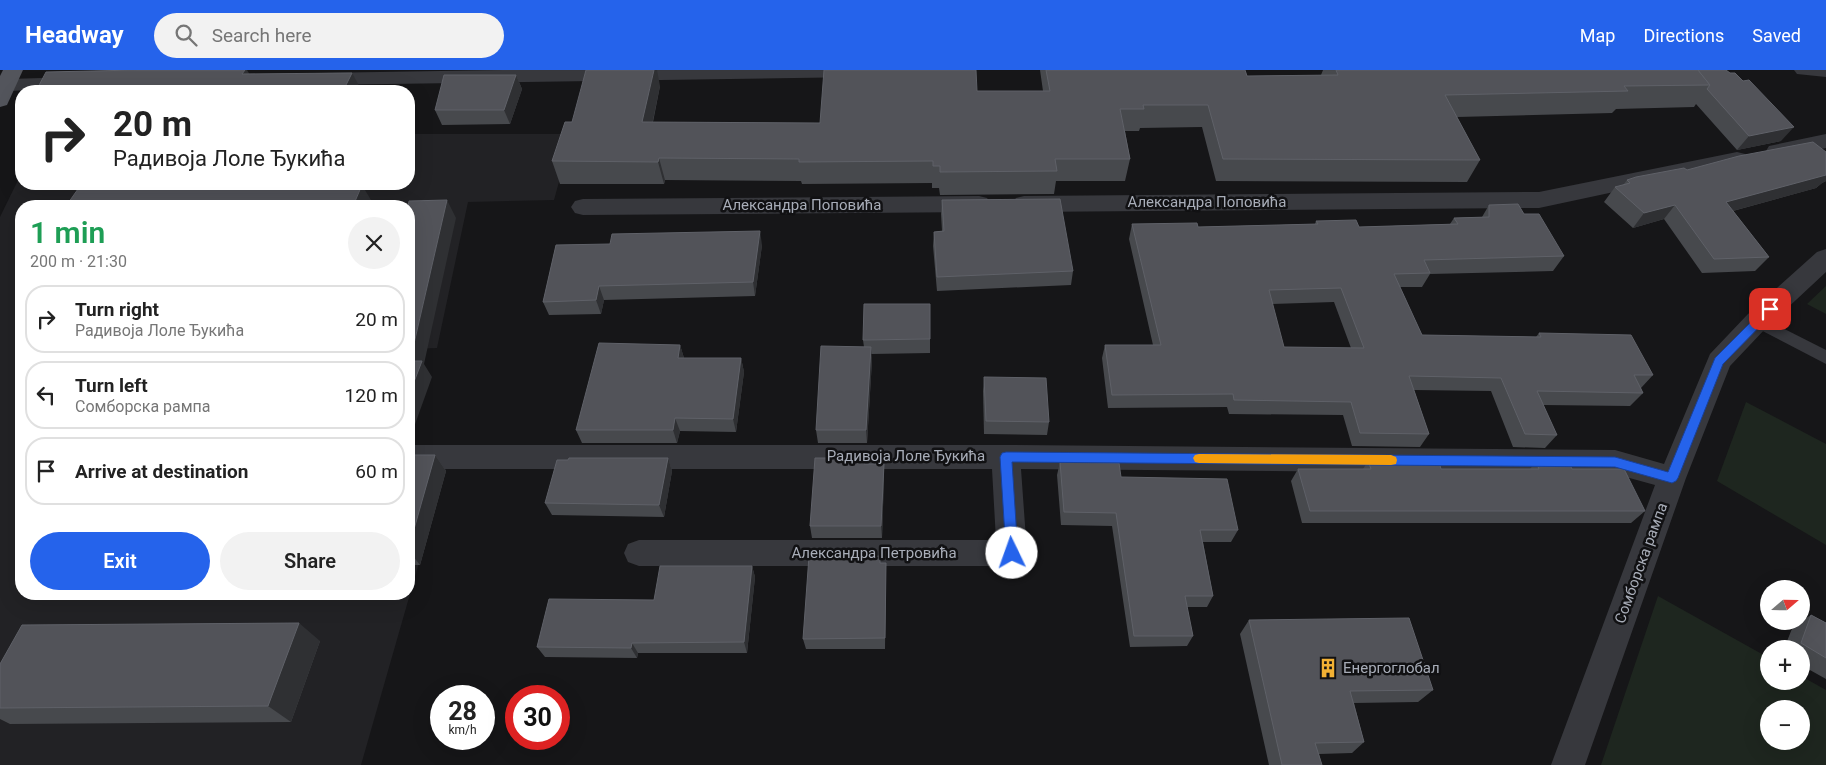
<!DOCTYPE html>
<html lang="en">
<head>
<meta charset="utf-8">
<style>
	body { margin:0; font-family:Roboto,sans-serif; background:#f2f2f2; color:#222; height:100vh; display:flex; flex-direction:column; font-size:19px; white-space:nowrap }
	* { box-sizing:border-box; margin:0 }
	p { font-size:16px; color:#767676 }
	.icon { flex:none; width:28px; height:28px; fill:none; stroke:currentColor; stroke-width:2; stroke-linecap:round; stroke-linejoin:round }
	.map { position:relative; flex:1; overflow:hidden }
	.side { position:absolute; left:15px; top:130px; width:400px; height:400px; display:flex; flex-direction:column; background:#fff; border-radius:20px; box-shadow:0 5px 20px #0002 }
	.side>* { flex:none }
	.banner { position:absolute; left:15px; top:15px; width:400px; height:105px; border-radius:20px; box-shadow:0 5px 20px #0002; background:#fff; color:#222; overflow:hidden }
	.needle { width:32px; rotate:70deg }
	.tools { position:absolute; left:1760px; top:510px; display:grid; gap:10px }
	.tools a { display:grid; place-items:center; width:50px; height:50px; border-radius:50%; background:#fff; box-shadow:0 5px 20px #0002; font-size:25px }
	.speed { position:absolute; left:430px; top:615px; display:flex; gap:10px; font-size:25px; font-weight:700; text-align:center }
	.speed>* { display:grid; place-content:center; width:65px; height:65px; border-radius:50%; background:#fff; box-shadow:0 5px 20px #0002; line-height:1 }
	.speed small { font-size:12px; font-weight:400 }
	.speed .limit { border:8px solid #d22; background:#fff; color:#111 }
	.pin { position:absolute; display:grid; place-items:center; width:42px; height:42px; color:#fff; margin:-21px; border-radius:10px; box-shadow:0 2px 8px #0006 }
	.me { position:absolute; width:55px; margin:-28px; rotate:357deg; stroke-linejoin:round; filter:drop-shadow(0 0 4px #0008) }
	.turn { display:flex; align-items:center; gap:18px; height:105px; padding:0 15px; font-size:22px }
	.turn .icon { width:65px; height:65px; stroke-width:2.5 }
	.turn b { display:block; font-size:35px; line-height:42px }
	.round { display:grid; place-items:center; flex:none; width:52px; height:52px; border-radius:26px; background:#f2f2f2 }
	.head { display:flex; align-items:center; justify-content:space-between; height:85px; padding:0 15px }
	h1 { font-size:30px; font-weight:600; line-height:38px; color:#1e9e55 }
	.action { display:flex; gap:10px; margin-top:auto; padding:10px 15px }
	.action a { flex:1; height:58px; border-radius:30px; background:#2563eb; color:#fff; font-size:20px; font-weight:600; line-height:58px; text-align:center }
	.action a+a { background:#f2f2f2; color:#222 }
	ul { padding:0; list-style:none }
	li { display:flex; align-items:center; gap:15px; height:68px; margin:0 10px 8px; padding:0 5px; border:2px solid #e0e0e0; border-radius:20px }
	li div { flex:1 }
	li b { display:block; font-size:19px }
	li em { font-style:normal }
	header { display:flex; align-items:center; gap:30px; box-sizing:border-box; height:70px; padding:0 25px; background:#2563eb; color:#fff }
	header strong { font-size:24px }
	nav { display:flex; gap:28px; margin-inline-start:auto; font-size:18px }
	.search { width:350px; height:45px; background:#f2f2f2; display:flex; align-items:center; gap:12px; box-sizing:border-box; padding:0 18px; border-radius:28px; color:#767676; font-size:19px }
	.map>svg:first-child { display:block }
	.built { fill:#222225 }
	.green { fill:#1e261f; fill-rule:evenodd }
	.lines { fill:none; stroke-linecap:round; stroke-linejoin:round }
	.service { fill:#37383d; fill-rule:evenodd }
	.minor { fill:#37383d; fill-rule:evenodd }
	.primary { fill:#53555c; fill-rule:evenodd }
	.wall { fill:#47494d; fill-rule:evenodd }
	.shaded-wall { fill:#2f3033 }
	.building { fill:#525359; stroke:#5f6168; fill-rule:evenodd }
	.route { fill:#2563eb; stroke:#184099 }
	.slow { fill:#f59e0b }
	.labels { text-anchor:middle; stroke-width:5; stroke-linejoin:round; paint-order:stroke }
	.street-label { font-size:15px; fill:#a8adb8; stroke:#111113 }
	.poi-label { font-size:15px; fill:#a8adb8; stroke:#111113; text-anchor:start }
</style>
</head>
<body>
<header>
<strong>Headway</strong>
<div class="search"><svg class="icon" aria-label="search" viewBox="0 0 24 24"><circle cx="10" cy="10" r="6"/><path d="M15 15l6 6"/></svg>Search here</div>
<nav><a>Map</a><a>Directions</a><a>Saved</a></nav>
</header>
<div class="map">
<svg width="1826" height="695" viewBox="0 0 1826 695">
	<rect width="100%" height="100%" fill="#161618"/>
	<!-- built -->
	<polygon class="built" points="409,64 572,64 554,130 468,132 437,278 409,279 409,136 21,136 21,524 409,524 409,393 447,395 361,695 0,695 0,147 21,104 21,114 409,114"/>
	<!-- green -->
	<g class="green">
		<polygon points="1826,216 1826,244 1807,234"/>
		<polygon points="1746,332 1826,374 1826,475 1717,411"/>
		<path d="M1658,526L1769,588V611H1801V606L1826,620V695H1601ZM1769,639H1801V671H1769Z"/>
	</g>
	<g class="lines">
		<!-- service -->
		<polygon class="service" points="1757,245 1826,280 1826,294 1751,255 1749,251 1751,247"/>
		<!-- minor -->
		<g class="minor">
			<polygon points="502,0 870,0 870,1 867,5 860,7 318,15 311,13 308,9 311,5 318,3"/>
			<polygon points="1794,0 1826,0 1826,7 1797,4"/>
			<polygon points="78,7 85,8 88,13 85,18 7,21 0,20 0,10 7,9"/>
			<polygon points="1826,64 1826,78 1777,88 1769,86 1766,81 1769,76"/>
			<polygon points="1737,82 1745,84 1748,89 1745,94 1539,138 1024,142 1016,140 1012,134 1016,128 1024,126 1539,122"/>
			<polygon points="979,126 987,128 991,134 987,140 979,142 583,145 575,143 571,137 575,131 583,129"/>
			<polygon points="1826,179 1826,202 1766,258 1730,296 1686,408 1585,695 1551,695 1655,415 1615,404 1021,399 1027,483 1023,492 1012,496 639,496 628,492 624,483 628,474 639,470 996,470 992,399 409,399 409,375 1006,375 1615,380 1664,394 1710,284 1748,244 1817,182"/>
		</g>
		<!-- primary -->
		<polygon class="primary" points="3,0 23,0 7,35 0,37 0,6"/>
	</g>
	<!-- wall -->
	<g class="wall">
		<polygon points="1040,0 1245,0 1247,6 1321,5 1323,0 1726,0 1781,71 1737,80 1696,34 1694,37 1616,39 1612,43 1457,47 1480,90 1467,112 1216,111 1202,57 1140,58 1139,61 1125,61 1130,89 1125,111 1056,111 1054,124 940,125 939,118 932,118 932,113 802,114 801,111 665,110 664,114 560,114 552,91 572,52 660,16 653,52 820,53 977,21 1043,21"/>
		<polygon points="516,5 522,19 510,54 442,55 435,40"/>
		<polygon points="1826,82 1826,111 1822,113 1816,118 1733,141 1769,187 1755,201 1702,203 1664,149 1633,158 1604,132 1615,117 1623,115 1627,110 1687,100"/>
		<polygon points="942,130 1073,201 1071,215 937,221 933,176 934,162 942,161 941,144"/>
		<path d="M1489,135L1524,144L1564,186L1553,201L1430,204L1422,217H1400L1422,265L1536,267L1539,263L1653,305L1641,318L1643,323L1630,336L1543,335L1557,365L1545,378L1513,377L1491,321L1414,320L1429,364L1420,377L1352,376L1343,345L1229,344L1227,337L1108,338L1102,288L1105,275H1153L1129,169L1132,154L1198,157L1315,154L1316,151L1359,157L1450,154L1454,148L1482,147ZM1334,232L1351,278L1284,277L1272,234Z"/>
		<polygon points="556,175 762,175 755,226 604,230 601,244 549,245 543,232"/>
		<polygon points="930,269 930,283 871,284 872,290 867,373 818,373 816,360 864,277 863,270"/>
		<polygon points="680,275 684,288 741,288 744,302 736,362 680,361 677,373 582,373 576,360"/>
		<polygon points="984,307 1049,352 1047,365 984,364 983,321"/>
		<polygon points="409,385 435,385 446,401 420,495 409,495"/>
		<polygon points="668,388 672,401 664,447 552,445 545,433"/>
		<polygon points="865,388 865,394 884,394 884,407 882,468 812,468 810,456"/>
		<polygon points="1368,391 1441,399 1530,399 1536,392 1645,441 1631,453 1302,453 1291,411 1298,399 1363,399"/>
		<polygon points="1060,392 1121,407 1238,460 1231,472 1203,472 1213,526 1207,537 1187,537 1193,566 1187,576 1130,577 1112,456 1061,455 1057,405"/>
		<polygon points="880,486 880,493 886,493 885,579 806,579 803,569"/>
		<polygon points="752,496 755,507 747,583 638,583 637,588 545,587 537,577 654,530"/>
		<polygon points="1811,545 1826,553 1826,609 1801,595 1801,579 1784,579 1793,556"/>
		<polygon points="1249,550 1433,620 1418,632 1354,633 1364,672 1352,683 1319,684 1322,695 1269,695 1240,564"/>
		<polygon points="320,571 291,652 10,654 0,649 0,594"/>
	</g>
	<!-- shaded-wall -->
	<g class="shaded-wall">
		<polygon points="245,0 247,0 258,18 242,4"/>
		<polygon points="654,0 657,0 660,16 648,74 642,52"/>
		<polygon points="352,3 362,21 343,21"/>
		<polygon points="516,5 522,19 510,54 504,40"/>
		<polygon points="1794,57 1781,71 1737,80 1749,66"/>
		<polygon points="659,88 665,110 664,114 658,92"/>
		<polygon points="1826,101 1826,111 1822,113 1816,118 1714,146 1726,132"/>
		<polygon points="258,114 282,114 270,136 256,116"/>
		<polygon points="362,115 374,135 373,136 353,136"/>
		<polygon points="447,130 456,148 424,294 432,307 409,371 409,325 410,291"/>
		<polygon points="1675,135 1664,149 1633,158 1644,143"/>
		<polygon points="760,161 762,175 755,226 753,212"/>
		<polygon points="599,216 604,230 601,244 596,230"/>
		<polygon points="680,275 684,288 678,288"/>
		<polygon points="871,277 872,290 867,373 866,360"/>
		<polygon points="741,288 744,302 736,362 733,349"/>
		<polygon points="675,348 680,361 677,373 673,360"/>
		<polygon points="435,385 446,401 420,495 409,481 409,477"/>
		<polygon points="668,388 672,401 664,447 659,435"/>
		<polygon points="884,394 884,407 882,468 881,456"/>
		<polygon points="752,496 755,507 747,583 744,572"/>
		<polygon points="299,553 320,571 291,652 268,636"/>
		<polygon points="632,573 638,583 637,588 631,578"/>
	</g>
	<!-- building -->
	<g class="building">
		<polygon points="137,0 245,0 242,4 352,3 343,21 36,21 46,2"/>
		<polygon points="586,0 654,0 642,52 820,53 824,0 976,0 977,21 1050,21 1046,0 1245,0 1247,6 1338,5 1336,0 1698,0 1710,15 1624,16 1628,21 1445,25 1480,90 1223,89 1208,35 1143,35 1144,39 1120,39 1130,89 1055,89 1057,101 940,102 940,96 933,96 933,91 799,92 799,89 659,88 658,92 552,91 565,52 572,52"/>
		<polygon points="1698,0 1726,0 1730,3 1735,3 1743,11 1749,10 1794,57 1749,66 1707,19 1710,15"/>
		<polygon points="444,5 516,5 504,40 435,40"/>
		<polygon points="1813,72 1826,82 1826,105 1726,132 1769,187 1714,189 1675,135 1644,143 1615,117 1630,113 1627,110 1636,107 1684,98 1687,100 1739,86"/>
		<polygon points="93,114 258,114 256,116 362,115 353,136 66,136 78,119 90,119"/>
		<polygon points="1060,129 1073,201 937,207 934,162 944,161 942,130"/>
		<polygon points="447,130 410,291 422,291 409,325 409,136 408,136 409,131"/>
		<path d="M1518,134L1524,144H1539L1564,186L1424,190L1430,203L1394,204L1422,265L1541,267L1539,263L1631,265L1653,305H1634L1643,323L1537,321L1557,365L1525,364L1501,308L1409,306L1429,364L1360,363L1351,332L1234,330L1233,324L1112,325L1105,275H1161L1132,154L1197,153L1198,157L1318,154L1316,151L1356,150L1359,157L1458,154L1454,148L1489,147V135ZM1341,218L1364,278L1284,277L1269,220Z"/>
		<polygon points="760,161 753,212 599,216 596,230 543,232 556,175 610,174 612,164"/>
		<polygon points="864,234 930,234 930,269 863,270"/>
		<polygon points="599,273 680,275 678,288 741,288 733,349 675,348 673,360 576,360"/>
		<polygon points="821,276 871,277 866,360 816,360"/>
		<polygon points="984,307 1046,308 1049,352 986,351"/>
		<polygon points="409,385 435,385 409,477"/>
		<polygon points="569,388 668,388 659,435 545,433 557,390 568,390"/>
		<polygon points="815,388 865,388 864,394 884,394 881,456 810,456"/>
		<polygon points="1368,391 1439,392 1441,399 1539,399 1536,392 1569,393 1572,399 1624,399 1645,441 1310,441 1298,399 1371,399"/>
		<polygon points="1060,392 1119,393 1121,407 1227,409 1238,460 1200,460 1213,526 1185,526 1193,566 1134,566 1116,443 1064,442"/>
		<polygon points="809,486 880,486 880,493 886,493 885,568 803,569"/>
		<polygon points="660,496 752,496 744,572 632,573 631,578 537,577 549,529 654,530"/>
		<polygon points="1811,545 1826,553 1826,588 1801,573"/>
		<polygon points="1409,548 1433,620 1350,621 1364,672 1315,673 1322,695 1282,695 1249,550"/>
		<polygon points="299,553 268,636 0,638 0,594 22,555"/>
	</g>
	<!-- route -->
	<polygon class="route" points="1770,235 1776,239 1774,242 1723,294 1678,408 1676,411 1672,413 1615,397 1012,392 1018,483 1016,487 1012,489 1007,487 1006,483 1000,387 1002,383 1006,382 1615,387 1668,402 1715,288 1767,236"/>
	<!-- slow -->
	<polygon class="slow" points="1199,384 1391,385 1396,387 1397,390 1396,394 1391,395 1199,393 1195,392 1193,388 1195,385"/>
	<!-- icons -->
	<defs>
		<symbol id="building-bare" viewBox="-9 -9 18 18"><path d="M-4-6H4V6H1V3H-1V6H-4ZM-2.5-4.3h1.7v1.8h-1.7ZM.8-4.3h1.7v1.8H.8ZM-2.5-1h1.7V.8h-1.7ZM.8-1h1.7V.8H.8Z" fill="#f2b134" stroke="#111113" stroke-width="2.5" paint-order="stroke"/></symbol>
	</defs>
	<g fill-rule="evenodd">
		<use href="#building-bare" x="1314" y="584" width="28" height="28"/>
	</g>
	<g class="labels">
		<!-- street labels -->
		<g class="street-label">
			<text x="1207" y="137">Александра Поповића</text>
			<text x="802" y="140">Александра Поповића</text>
			<text x="906" y="391">Радивоја Лоле Ђукића</text>
			<text x="874" y="488">Александра Петровића</text>
			<text transform="translate(1641 493) rotate(-70)" y="5">Сомборска рампа</text>
		</g>
		<!-- poi labels -->
		<g class="poi-label">
			<text x="1343" y="603">Енергоглобал</text>
		</g>
	</g>
</svg>
<div class="tools">
<a><svg class="needle" viewBox="-14 -14 28 28"><path d="M0-13l5 13h-10z" fill="#e53935"/><path d="M0 13l5-13h-10z" fill="#767676"/></svg></a>
<a>+</a>
<a>−</a>
</div>
<div class="speed"><div>28<small>km/h</small></div><div class="limit">30</div></div>
<div class="pin" style="left:1770px;top:239px;background:#d93025"><svg class="icon" aria-label="arrive" viewBox="0 0 24 24"><path d="M6 21V4h12l-3 4 3 4H6"/></svg></div>
<svg class="me" style="left:1012px;top:483px" viewBox="-20 -20 40 40"><circle r="19" fill="#fff"/><path d="M0-13L10 11 0 6-10 11z" fill="#2563eb"/></svg>
<div class="banner">
<div class="turn"><svg class="icon" aria-label="right" viewBox="0 0 24 24"><path d="M7 20v-9h11M14 6l5 5-5 5"/></svg><div><b>20 m</b>Радивоја Лоле Ђукића</div></div>
</div>
<section class="side">
<div class="head"><div><h1>1 min</h1><p>200 m · 21:30</p></div><a class="round"><svg class="icon" aria-label="close" viewBox="0 0 24 24"><path d="M6 6l12 12M18 6L6 18"/></svg></a></div>
<ul>
<li><svg class="icon" aria-label="right" viewBox="0 0 24 24"><path d="M7 20v-9h11M14 6l5 5-5 5"/></svg><div><b>Turn right</b><p>Радивоја Лоле Ђукића</p></div><em>20 m</em></li>
<li><svg class="icon" aria-label="left" viewBox="0 0 24 24"><path d="M17 20v-9H6M10 6l-5 5 5 5"/></svg><div><b>Turn left</b><p>Сомборска рампа</p></div><em>120 m</em></li>
<li><svg class="icon" aria-label="arrive" viewBox="0 0 24 24"><path d="M6 21V4h12l-3 4 3 4H6"/></svg><div><b>Arrive at destination</b></div><em>60 m</em></li>
</ul>
<div class="action"><a>Exit</a><a>Share</a></div>
</section>
</div>
</body>
</html>
